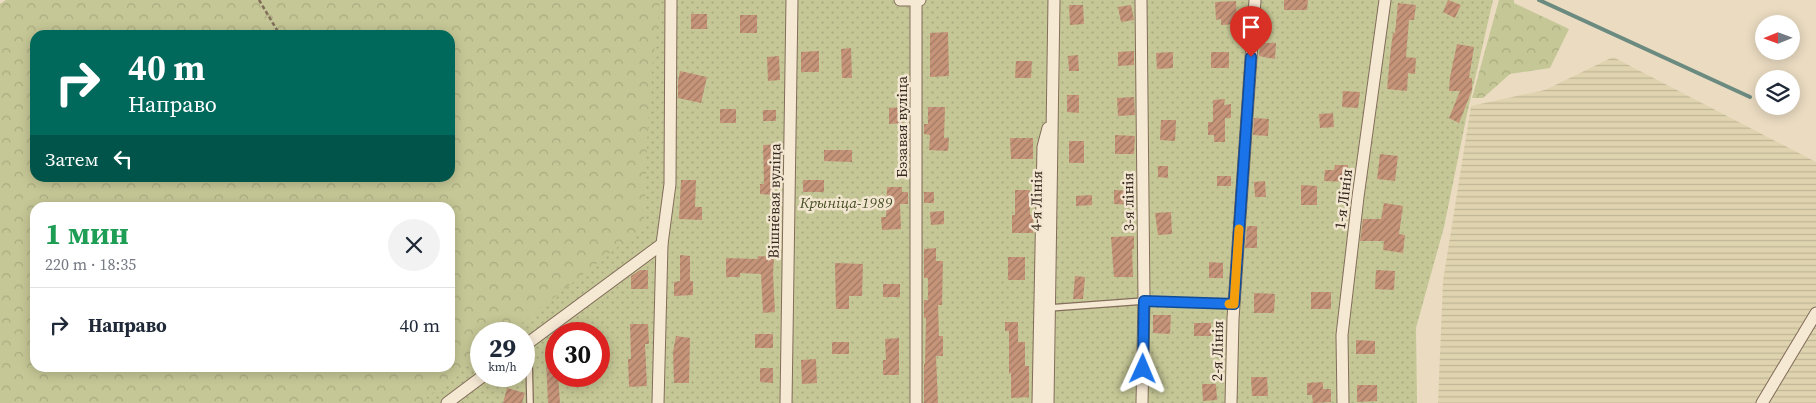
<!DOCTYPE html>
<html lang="ru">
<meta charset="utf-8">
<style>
:root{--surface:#fff;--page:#f2f2f3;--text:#1f2937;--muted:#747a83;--line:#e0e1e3}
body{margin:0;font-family:"Source Serif 4",serif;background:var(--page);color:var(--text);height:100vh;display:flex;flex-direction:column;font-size:19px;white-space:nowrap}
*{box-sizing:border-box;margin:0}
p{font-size:16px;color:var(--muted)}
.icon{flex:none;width:28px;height:28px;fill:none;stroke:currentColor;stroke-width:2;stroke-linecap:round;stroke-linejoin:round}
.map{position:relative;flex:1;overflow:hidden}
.side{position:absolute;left:30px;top:202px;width:425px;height:170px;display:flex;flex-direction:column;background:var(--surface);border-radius:15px;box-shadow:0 2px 12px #0003}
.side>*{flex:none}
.guide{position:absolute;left:30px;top:30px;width:425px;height:152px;border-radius:15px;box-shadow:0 2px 12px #0003;background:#00695c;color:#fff;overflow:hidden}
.needle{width:32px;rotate:269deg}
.fabs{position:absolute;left:1755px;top:15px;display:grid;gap:10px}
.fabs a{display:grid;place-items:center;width:45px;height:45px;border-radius:50%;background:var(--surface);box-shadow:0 2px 12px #0003;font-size:25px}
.speed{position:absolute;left:470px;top:322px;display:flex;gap:10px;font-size:25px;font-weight:700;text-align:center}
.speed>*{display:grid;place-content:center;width:65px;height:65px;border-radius:50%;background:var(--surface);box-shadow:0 2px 12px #0003;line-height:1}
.speed small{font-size:12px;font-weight:400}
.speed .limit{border:8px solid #d22;background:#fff;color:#111}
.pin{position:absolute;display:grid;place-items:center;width:42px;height:42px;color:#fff;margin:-51px -21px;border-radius:50% 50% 50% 0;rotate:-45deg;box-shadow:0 0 5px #0007}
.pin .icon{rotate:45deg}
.me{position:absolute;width:55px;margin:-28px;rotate:1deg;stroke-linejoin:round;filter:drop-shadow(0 0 4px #0008)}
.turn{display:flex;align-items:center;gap:18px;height:105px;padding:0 15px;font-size:22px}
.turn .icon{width:65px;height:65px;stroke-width:2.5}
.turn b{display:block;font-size:35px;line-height:42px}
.then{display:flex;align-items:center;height:48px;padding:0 15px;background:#0003;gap:10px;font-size:19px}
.round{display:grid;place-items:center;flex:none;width:52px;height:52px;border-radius:26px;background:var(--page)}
.overview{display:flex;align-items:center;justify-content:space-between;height:85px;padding:0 15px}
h1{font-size:30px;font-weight:700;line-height:38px;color:#1e9e55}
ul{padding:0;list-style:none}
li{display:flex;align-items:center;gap:15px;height:75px;padding:0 15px;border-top:1px solid var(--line)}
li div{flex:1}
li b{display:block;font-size:19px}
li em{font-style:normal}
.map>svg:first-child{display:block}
</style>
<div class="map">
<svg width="1816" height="403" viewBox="0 0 1816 403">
<defs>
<pattern id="farmland-rules" width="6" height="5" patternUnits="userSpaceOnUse" patternTransform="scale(1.25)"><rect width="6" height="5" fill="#dfd4af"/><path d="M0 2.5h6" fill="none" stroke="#c0b696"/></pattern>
<pattern id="forest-crowns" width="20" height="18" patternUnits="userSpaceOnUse" patternTransform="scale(1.25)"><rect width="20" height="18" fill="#c5c796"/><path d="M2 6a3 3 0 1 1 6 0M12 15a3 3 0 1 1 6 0" fill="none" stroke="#aaab81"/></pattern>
<pattern id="garden-dots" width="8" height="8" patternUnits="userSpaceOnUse" patternTransform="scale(1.25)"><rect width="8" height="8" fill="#c5c796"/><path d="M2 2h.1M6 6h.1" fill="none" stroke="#aaab81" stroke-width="1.8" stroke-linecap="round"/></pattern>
<pattern id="building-hatch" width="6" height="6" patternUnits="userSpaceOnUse" patternTransform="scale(1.25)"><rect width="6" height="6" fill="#c69479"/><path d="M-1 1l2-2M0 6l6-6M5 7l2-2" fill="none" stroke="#a17963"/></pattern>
</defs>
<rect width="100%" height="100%" fill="#eadbc1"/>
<path fill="url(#farmland-rules)" d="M1613,57L1816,162V403H1438L1443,281L1471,106L1545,90Z"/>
<g fill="url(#forest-crowns)" fill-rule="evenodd">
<path d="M6,0H671L662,244L524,334H481V376L447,403H0V4ZM35,35H450V178H35ZM35,208H450V368H35Z"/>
<path d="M1499,0H1514V3L1569,29L1550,68L1510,74L1483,98H1472Z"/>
</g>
<path fill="url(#garden-dots)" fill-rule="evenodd" d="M660,0H1493L1467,114L1444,227L1416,328L1417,403H420L481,355V376H524V334H508L644,226L649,96ZM556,334H599V376H556Z"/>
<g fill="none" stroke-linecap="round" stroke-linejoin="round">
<path stroke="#6b8a80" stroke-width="4" d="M1539,0L1750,97"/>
</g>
<g fill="url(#building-hatch)">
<path d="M1284,0H1308L1307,10H1284Z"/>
<path d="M1448,0L1461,5L1455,18L1443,12Z"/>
<path d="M1236,1L1237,24L1221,25V19L1216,20L1215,2Z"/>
<path d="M1398,3L1416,5L1414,20H1409L1406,57L1416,58L1415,74L1408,73L1407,91L1387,89L1390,56L1393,33H1395Z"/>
<path d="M1069,5H1083L1084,24L1070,25Z"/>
<path d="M1131,5L1134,20L1121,22L1118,7Z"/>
<rect x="691" y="14" width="16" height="15"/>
<rect x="740" y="15" width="17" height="18"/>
<path d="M948,32L949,76L930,77V33Z"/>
<path d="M1260,43H1276L1275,59L1259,56Z"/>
<path d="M1457,44L1474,47L1469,78H1472V90L1459,123L1449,118L1460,91H1449L1450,77Z"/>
<path d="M851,48L852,78H842L841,49Z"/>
<path d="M819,51V72H801V52Z"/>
<path d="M1134,51V65L1118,66V52Z"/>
<path d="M1173,52V68L1157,69L1156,53Z"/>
<rect x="1211" y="52" width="18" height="16"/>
<path d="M1078,55L1079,71H1069L1068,56Z"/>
<path d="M779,56L780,80L768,81L767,57Z"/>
<path d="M1016,61H1032L1031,78H1015Z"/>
<path d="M680,71L707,77L701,103L678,98V81Z"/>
<path d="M1343,91L1360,92L1358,108L1342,107Z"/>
<path d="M1067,95H1079V113L1067,112Z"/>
<path d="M1134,97L1135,115L1118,116L1117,98Z"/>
<path d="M1225,99L1224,105L1231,104V118H1225V142H1214V135H1208V122H1213V100Z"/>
<path d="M901,107L902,123L889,124V108Z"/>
<path d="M928,107H945L944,138H949L948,151L929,150L930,135L924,134V124H928Z"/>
<rect x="720" y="109" width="16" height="14"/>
<rect x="763" y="110" width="13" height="11"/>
<path d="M1333,113L1334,127L1320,128L1319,114Z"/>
<path d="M1254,118L1269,119L1268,136L1253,135Z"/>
<path d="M1161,120H1176L1175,141L1160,140Z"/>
<path d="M1115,135L1135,136L1134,154H1115Z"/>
<path d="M1010,138H1033V159H1011Z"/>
<rect x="1069" y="141" width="15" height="22"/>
<path d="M779,144L780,167H775L774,195L760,194V184H764L763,145Z"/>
<path d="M824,150H852V162L824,161Z"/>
<path d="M1380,154L1398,156L1395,181L1377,179Z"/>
<path d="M1335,165H1348L1347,182L1324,181L1325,170H1334Z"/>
<path d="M1158,166H1168V178L1158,177Z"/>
<rect x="1217" y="176" width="14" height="10"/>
<path d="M681,180H696L695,207H702V220L679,219Z"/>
<rect x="803" y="180" width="21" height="12"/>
<path d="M1265,181L1266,197H1255L1254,182Z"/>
<path d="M1301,185L1317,186V205H1301Z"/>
<path d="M887,187H902V192H908V204H900L901,229L882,230L881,217H886Z"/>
<path d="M1015,190H1030V215H1033V233H1012V215H1015Z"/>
<path d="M1114,190L1135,191V205L1114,204Z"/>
<rect x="924" y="192" width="10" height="11"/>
<path d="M1092,195V205L1076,206V196Z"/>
<path d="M1384,203L1403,206L1399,234L1405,235L1403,253L1383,250L1384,241H1360L1363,219H1381Z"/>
<path d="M944,211V224L931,225L930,212Z"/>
<path d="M1171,212L1172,234L1158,235L1155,213Z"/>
<path d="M1247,226H1257V248H1245Z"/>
<path d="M1134,236V249H1132L1133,277H1114L1111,237Z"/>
<path d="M936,248V261H943L942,305H938L939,336H943V356H936L938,403H924V364H925L926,318H924V300H928V278H924V249Z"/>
<path d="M680,255L690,256V281H693V295L674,296V282L680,281Z"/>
<path d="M758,256L774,257L773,274L775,312L763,313L761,274L740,273V277H726V258L758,259Z"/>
<rect x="1008" y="257" width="17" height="23"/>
<path d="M1209,262L1223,263V278H1209Z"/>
<path d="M835,263L863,264L862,296H849V309H836Z"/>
<path d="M640,270H648V289H631V276Z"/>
<path d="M1376,270L1395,271L1394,290L1375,289Z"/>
<path d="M1075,276L1085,277L1083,299H1073Z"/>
<rect x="883" y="284" width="17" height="13"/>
<rect x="1311" y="292" width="20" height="17"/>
<path d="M1254,293L1275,294L1274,313H1254Z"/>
<path d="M1153,315H1171L1170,334L1153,333Z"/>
<path d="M1005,322H1018V342H1025V366H1029V397L1011,398V373L1009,374V331H1005Z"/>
<rect x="1194" y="323" width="17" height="13"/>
<path d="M630,324H648L649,344H645L647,386L629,387L628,359H631Z"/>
<rect x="755" y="334" width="18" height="14"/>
<path d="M676,336L690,338L689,383H674L673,352Z"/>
<path d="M899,338V375H883V360H886L885,339Z"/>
<path d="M1356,340L1375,341V354H1356Z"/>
<rect x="832" y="342" width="17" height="12"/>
<path d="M546,359H556V376H558L560,403H548Z"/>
<path d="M816,359L817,383L802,384L801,360Z"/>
<path d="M760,368H773V383L760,382Z"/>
<path d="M1251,377H1267L1268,396H1252Z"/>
<path d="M1323,382V389H1331V402L1313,403L1312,395H1307V383Z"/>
<path d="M1202,384H1216L1217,400L1203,401Z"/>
<path d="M1357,385H1377V401L1357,402Z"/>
<path d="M507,388L525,393L522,403H503Z"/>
</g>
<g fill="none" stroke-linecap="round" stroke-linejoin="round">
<g stroke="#826d5a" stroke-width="8">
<g id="service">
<path d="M1049,308L1144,301L1234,304"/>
<path d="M529,358L530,403"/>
</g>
</g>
<g stroke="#826d5a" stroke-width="13">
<g id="minor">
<path d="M900,0H920"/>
<path d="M916,0V403"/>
<path d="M1141,0L1144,301L1142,403"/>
<path d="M524,346L662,244"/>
<path d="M447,403L483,376"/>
<path d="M658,403L662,244L670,184L671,0"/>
<path d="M786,403L792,0"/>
<path d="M1038,403L1043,147L1048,128"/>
<path d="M1048,403L1054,0"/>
<path d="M1231,403L1233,319L1255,0"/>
<path d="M1343,403L1342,335L1358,197L1385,0"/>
<path d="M1762,403L1816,313"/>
</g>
</g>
<path stroke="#826d5a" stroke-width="2.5" stroke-dasharray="4 2.5" stroke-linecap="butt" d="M259,0L280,35"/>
<use href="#service" stroke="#f6e9d4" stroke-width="5.5"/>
<use href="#minor" stroke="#f6e9d4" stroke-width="11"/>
</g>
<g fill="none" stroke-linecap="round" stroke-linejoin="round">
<g stroke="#114b97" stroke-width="12">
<path id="route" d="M1143,369L1144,301L1234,304L1251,57"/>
</g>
<use href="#route" stroke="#1a73e8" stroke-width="9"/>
<path stroke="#f59e0b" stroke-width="9" d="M1229,304H1234L1239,229"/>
</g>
<g text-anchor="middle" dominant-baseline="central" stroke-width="5" stroke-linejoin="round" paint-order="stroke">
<g font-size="15" fill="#33261d" stroke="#f2e6d0">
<text transform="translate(901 127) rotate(-90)">Бэзавая вуліца</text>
<text transform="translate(1343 199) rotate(-83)">1-я Лінія</text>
<text transform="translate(774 201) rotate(-89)">Вішнёвая вуліца</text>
<text transform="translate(1036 201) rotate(-89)">4-я Лінія</text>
<text transform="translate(1128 202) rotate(-91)">3-я лінія</text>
<text transform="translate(1217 351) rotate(-89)">2-я Лінія</text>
</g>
<g font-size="15" font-style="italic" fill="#474e25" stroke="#f2e6d0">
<text x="846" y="202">Крыніца-1989</text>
</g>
</g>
</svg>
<div class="fabs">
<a><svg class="needle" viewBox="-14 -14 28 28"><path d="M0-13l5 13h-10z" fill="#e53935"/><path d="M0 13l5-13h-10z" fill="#747a83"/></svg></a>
<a><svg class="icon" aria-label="layers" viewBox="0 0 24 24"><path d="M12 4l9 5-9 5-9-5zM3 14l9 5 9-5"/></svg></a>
</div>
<div class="speed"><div>29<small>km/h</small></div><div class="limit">30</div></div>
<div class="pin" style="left:1251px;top:57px;background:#d93025"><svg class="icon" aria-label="arrive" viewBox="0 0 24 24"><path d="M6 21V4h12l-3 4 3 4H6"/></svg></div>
<svg class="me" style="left:1143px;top:369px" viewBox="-20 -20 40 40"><path d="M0-17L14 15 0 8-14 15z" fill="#1a73e8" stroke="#fff" stroke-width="4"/></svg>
<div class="guide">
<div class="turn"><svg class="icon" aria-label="right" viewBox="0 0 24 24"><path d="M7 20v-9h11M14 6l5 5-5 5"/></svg><div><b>40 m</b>Направо</div></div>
<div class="then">Затем<svg class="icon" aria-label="left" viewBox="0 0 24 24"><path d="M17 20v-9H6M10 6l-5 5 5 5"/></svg></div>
</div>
<section class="side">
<div class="overview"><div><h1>1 мин</h1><p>220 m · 18:35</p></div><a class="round"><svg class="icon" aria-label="close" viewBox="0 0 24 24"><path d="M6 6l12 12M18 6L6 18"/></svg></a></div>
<ul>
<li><svg class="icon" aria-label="right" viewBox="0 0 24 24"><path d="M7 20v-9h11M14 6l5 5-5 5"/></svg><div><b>Направо</b></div><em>40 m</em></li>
</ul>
</section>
</div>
